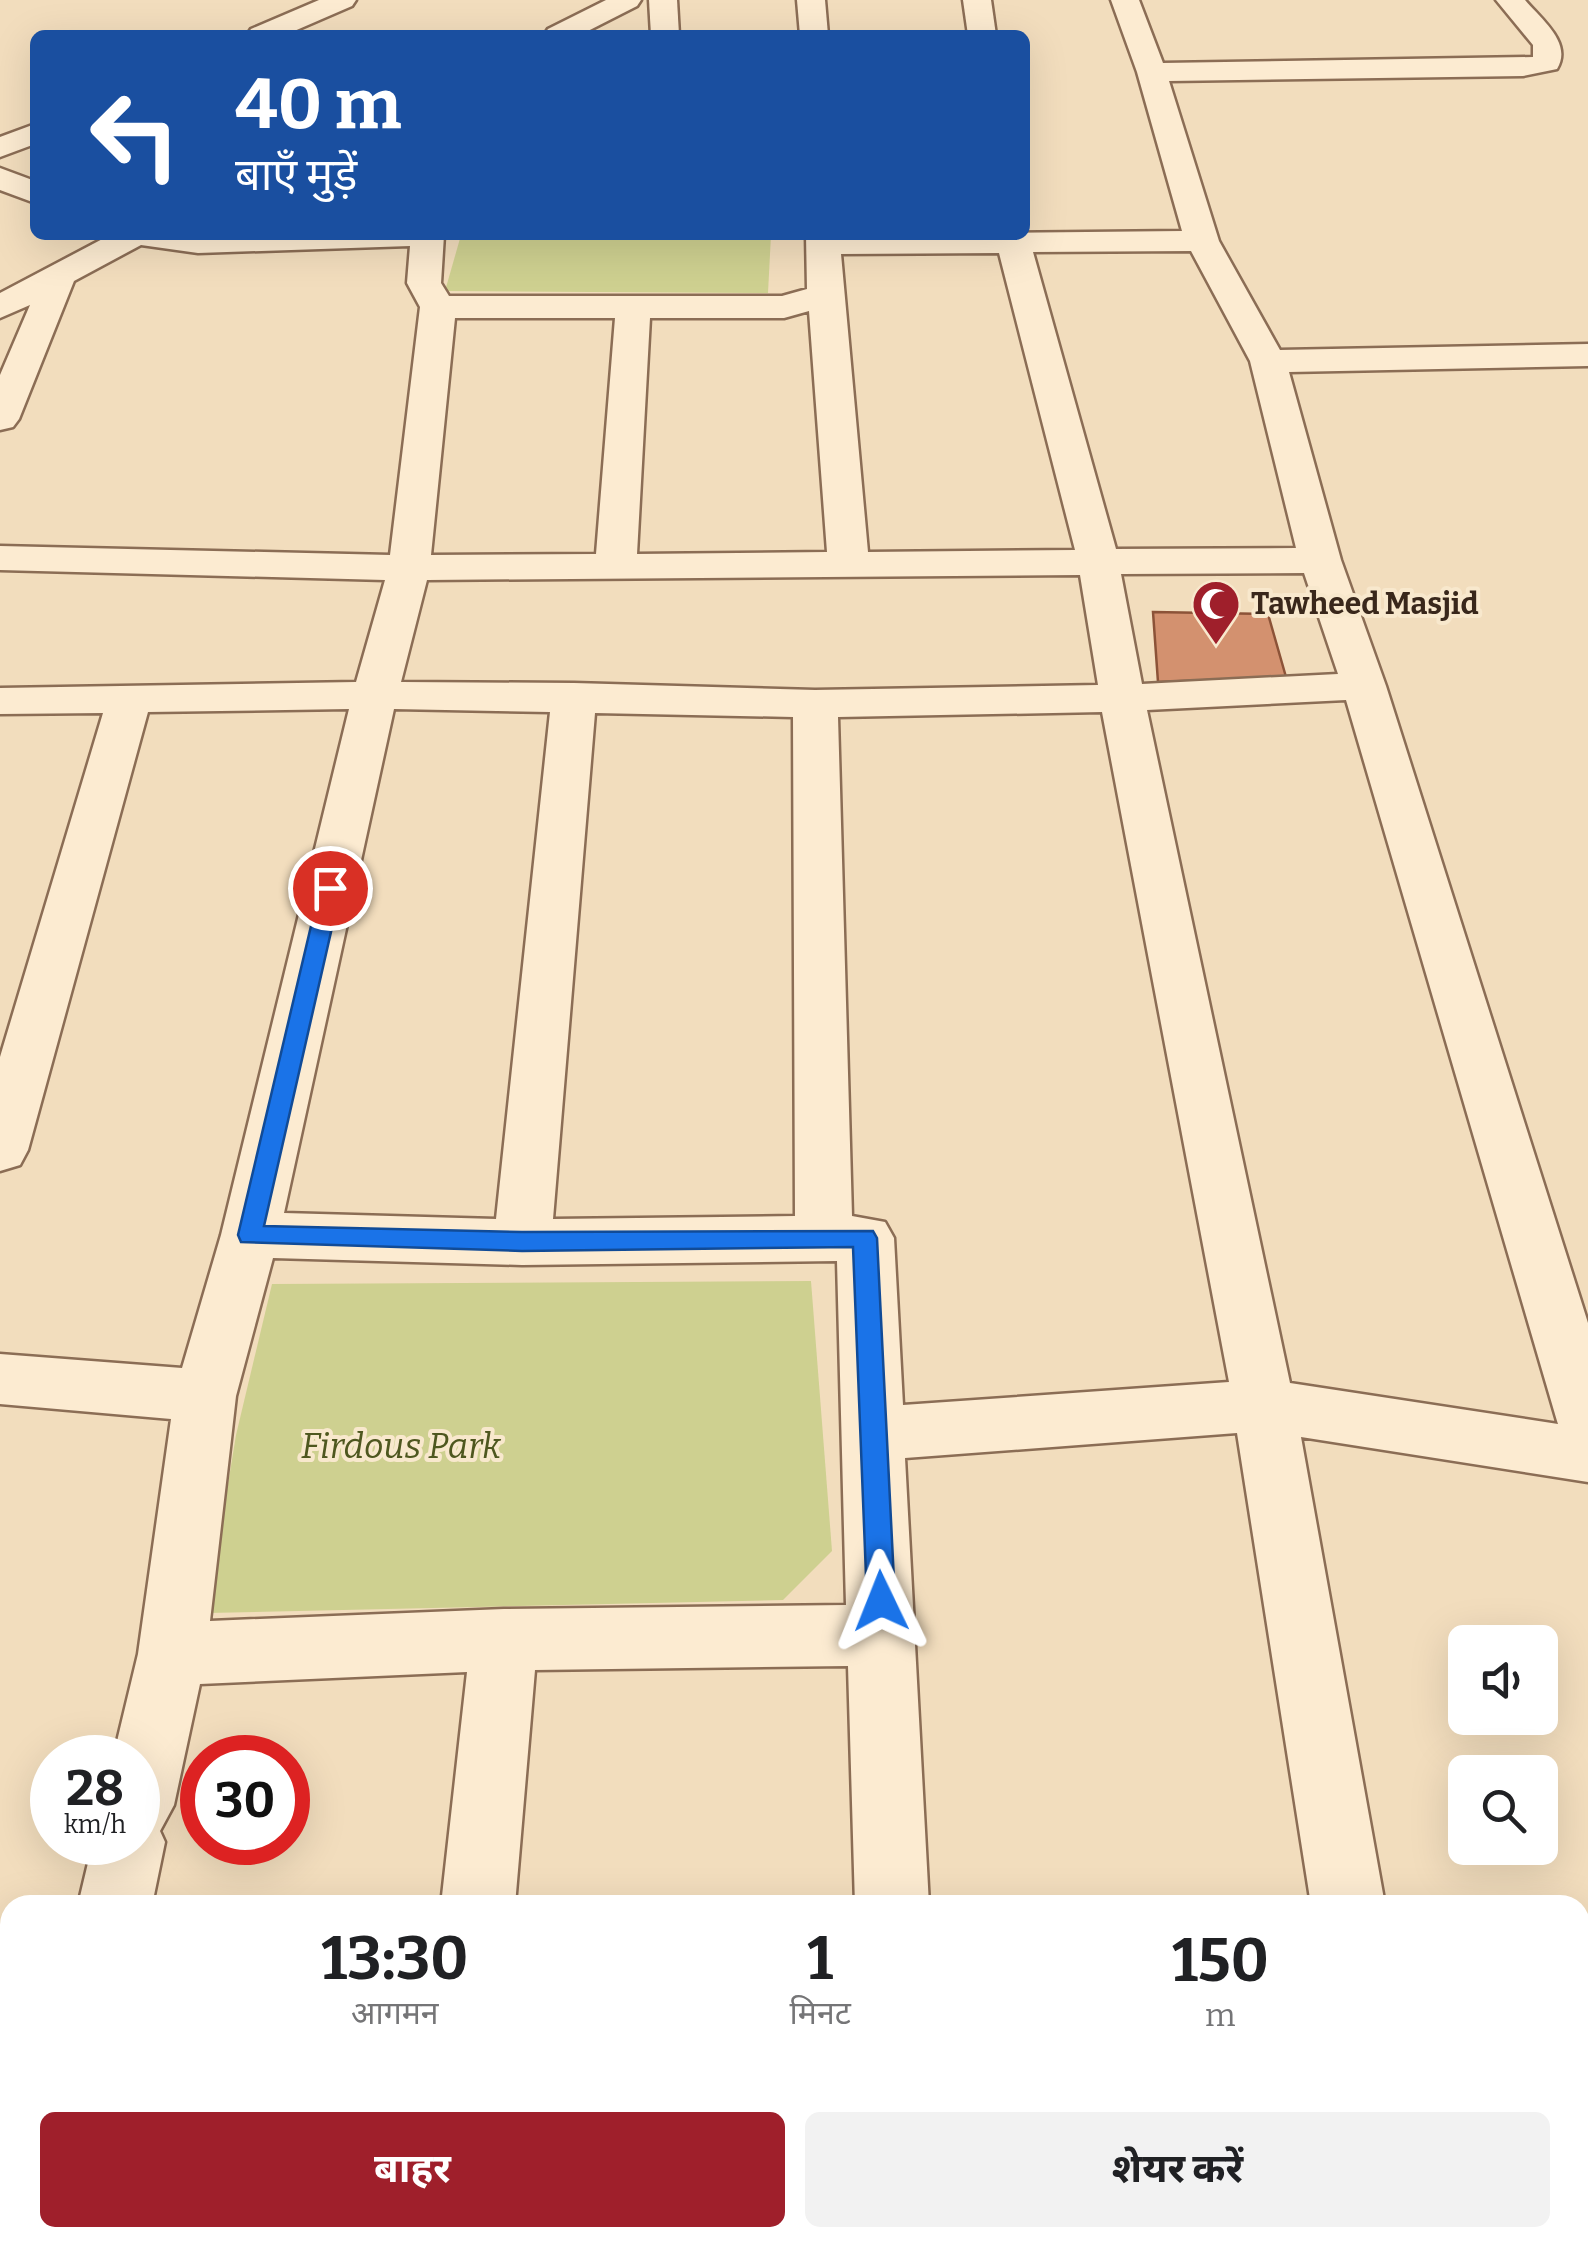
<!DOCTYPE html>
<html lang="hi">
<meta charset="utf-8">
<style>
:root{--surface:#fff;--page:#f2f2f2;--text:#202124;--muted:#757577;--accent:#9f1f2b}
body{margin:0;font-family:Bitter,"Noto Sans Devanagari",serif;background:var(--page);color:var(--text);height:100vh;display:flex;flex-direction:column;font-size:38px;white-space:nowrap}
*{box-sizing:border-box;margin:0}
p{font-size:32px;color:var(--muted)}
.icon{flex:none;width:55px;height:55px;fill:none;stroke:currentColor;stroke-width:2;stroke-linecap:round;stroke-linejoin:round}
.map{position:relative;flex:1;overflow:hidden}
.panel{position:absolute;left:0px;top:1895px;width:1590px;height:352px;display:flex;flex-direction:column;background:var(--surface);border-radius:30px 30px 0 0;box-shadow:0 10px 40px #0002}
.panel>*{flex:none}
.top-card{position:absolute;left:30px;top:30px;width:1000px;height:210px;border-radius:15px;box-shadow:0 10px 40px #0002;background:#1a4fa0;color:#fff;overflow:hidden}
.fabs{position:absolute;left:1448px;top:1625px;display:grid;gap:20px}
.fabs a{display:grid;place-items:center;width:110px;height:110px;border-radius:15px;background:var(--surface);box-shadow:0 10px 40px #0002;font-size:50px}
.speed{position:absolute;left:30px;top:1735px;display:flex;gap:20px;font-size:50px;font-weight:700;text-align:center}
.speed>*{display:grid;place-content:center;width:130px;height:130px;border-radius:50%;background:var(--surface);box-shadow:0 10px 40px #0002;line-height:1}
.speed small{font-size:25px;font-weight:400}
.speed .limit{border:15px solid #d22;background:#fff;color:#111}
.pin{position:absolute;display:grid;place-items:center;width:85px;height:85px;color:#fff;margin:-42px;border:5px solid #fff;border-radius:50%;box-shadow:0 2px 10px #0007}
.me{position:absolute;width:110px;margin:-55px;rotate:358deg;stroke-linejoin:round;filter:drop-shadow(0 0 8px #0008)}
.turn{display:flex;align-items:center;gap:35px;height:210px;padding:0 40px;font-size:45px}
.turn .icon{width:130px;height:130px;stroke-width:2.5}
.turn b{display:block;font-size:70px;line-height:85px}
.eta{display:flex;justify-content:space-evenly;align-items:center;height:170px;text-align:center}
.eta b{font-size:60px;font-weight:700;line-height:70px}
.action{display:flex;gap:20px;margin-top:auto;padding:20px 40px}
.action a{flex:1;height:115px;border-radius:15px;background:var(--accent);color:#fff;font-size:40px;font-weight:700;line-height:115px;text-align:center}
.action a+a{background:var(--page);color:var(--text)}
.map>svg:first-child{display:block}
</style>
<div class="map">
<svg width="1588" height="2247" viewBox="0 0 1588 2247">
<rect width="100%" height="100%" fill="#f2ddbd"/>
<g fill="#ced090">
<path d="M461,235H771L768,293L445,291Z"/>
<path d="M811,1281L832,1551L783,1600L207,1613L236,1435L272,1284Z"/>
</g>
<path fill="#d3916f" stroke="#8c5338" stroke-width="2.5" d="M1153,612L1268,614L1286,677L1158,682Z"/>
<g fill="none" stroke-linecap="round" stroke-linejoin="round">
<g stroke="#8b6d55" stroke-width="5">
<g id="street">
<path d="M319,0H356L352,6L285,35H247L251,29Z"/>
<path d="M606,0H641L637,6L580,35H544L548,29Z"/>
<path d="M649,0H677L679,35H651Z"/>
<path d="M797,0H825L828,35H800Z"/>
<path d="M963,0H991L996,35H968Z"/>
<path d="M1111,0H1139L1163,63L1533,57V45L1496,0H1525C1541,19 1573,43 1557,69L1523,76L1169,81L1219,241L1280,350L1588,344V366L1289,372L1341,560L1386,686L1588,1323V1482L1301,1437L1385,1905H1311L1237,1433L905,1458L929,1905H855L848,1666L535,1670L515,1905H441L467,1672L200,1684L174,1805L160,1831L165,1842L152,1905H78L93,1842H138V1758H113L138,1654L171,1419L0,1404V1354L182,1368L221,1235L349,709L148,712L28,1150L20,1165L0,1171V1057L103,713L0,714V688L356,682L385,580L0,570V546L390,555L420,307L407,283L410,246L198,253L141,245L74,281L19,419L13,427L0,430V375L30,305L0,318V293L110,235H444L441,283L449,296H782L807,289L806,235L1182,231L1137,72ZM1191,251L1250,361L1296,548L1116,549L1033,252ZM999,253L1075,550L868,552L841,254ZM809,311L827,552L637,554L650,318H784ZM455,318H615L596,554L431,555ZM1304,573L1338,674L1142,684L1121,574ZM1080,575L1098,685L815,690L574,683L401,682L427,580ZM1346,700L1557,1421L1558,1424L1290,1383L1147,710ZM394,709L550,712L496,1219L284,1213ZM1102,712L1229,1382L903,1405L894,1238L885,1222L852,1216L838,717ZM595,713L793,717L795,1216L553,1219ZM273,1258L522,1265L837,1261L846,1605L504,1609L210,1621L236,1396Z"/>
<path d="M35,124V144L0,157V137Z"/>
<path d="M0,168L35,181V203L0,190Z"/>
<path d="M10,2211V2238H81L79,2247H0V2235Z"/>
<path d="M404,2238H486L485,2247H403Z"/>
<rect x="863" y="2238" width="82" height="9"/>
<path d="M1364,2238H1446L1448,2247H1366Z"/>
</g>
</g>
<use href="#street" fill="#fcebd1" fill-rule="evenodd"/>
</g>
<path fill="#1a73e8" stroke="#114b97" stroke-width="2.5" d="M330,881L341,888L264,1226L522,1232L873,1231L877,1238L895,1601L890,1610L881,1614L871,1610L867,1601L853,1247L522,1251L241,1242L238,1235L320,888Z"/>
<defs>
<g id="mosque-pin" transform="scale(2.5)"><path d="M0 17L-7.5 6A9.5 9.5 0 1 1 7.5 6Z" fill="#9f1f2b" stroke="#f8e8cd"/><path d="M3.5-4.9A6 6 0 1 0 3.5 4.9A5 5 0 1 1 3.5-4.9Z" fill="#fff"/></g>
</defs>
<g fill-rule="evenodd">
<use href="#mosque-pin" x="1216" y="604"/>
</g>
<g text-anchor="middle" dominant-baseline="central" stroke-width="8" stroke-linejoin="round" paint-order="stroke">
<g font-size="30" font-weight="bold" fill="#39271b" stroke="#f8e8cd" text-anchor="start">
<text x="1251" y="604">Tawheed Masjid</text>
</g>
<g font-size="35" font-style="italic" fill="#4e571f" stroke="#f8e8cd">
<text x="401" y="1446">Firdous Park</text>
</g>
</g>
</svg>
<div class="fabs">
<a><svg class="icon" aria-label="sound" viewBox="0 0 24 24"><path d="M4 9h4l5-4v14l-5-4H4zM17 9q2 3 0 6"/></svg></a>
<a><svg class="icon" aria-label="search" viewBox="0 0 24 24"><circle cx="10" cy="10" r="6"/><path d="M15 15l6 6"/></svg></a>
</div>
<div class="speed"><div>28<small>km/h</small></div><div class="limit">30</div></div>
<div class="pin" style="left:330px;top:888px;background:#d93025"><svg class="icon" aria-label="arrive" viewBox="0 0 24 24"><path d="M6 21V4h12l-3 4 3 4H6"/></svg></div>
<svg class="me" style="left:881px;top:1601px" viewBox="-20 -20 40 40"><path d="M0-17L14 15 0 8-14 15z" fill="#1a73e8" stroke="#fff" stroke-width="4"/></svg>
<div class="top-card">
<div class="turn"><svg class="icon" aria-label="left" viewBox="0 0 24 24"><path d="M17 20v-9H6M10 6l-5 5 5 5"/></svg><div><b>40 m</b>बाएँ मुड़ें</div></div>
</div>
<section class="panel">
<div class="eta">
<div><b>13:30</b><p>आगमन</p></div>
<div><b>1</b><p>मिनट</p></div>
<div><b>150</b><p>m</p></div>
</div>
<div class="action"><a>बाहर</a><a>शेयर करें</a></div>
</section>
</div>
